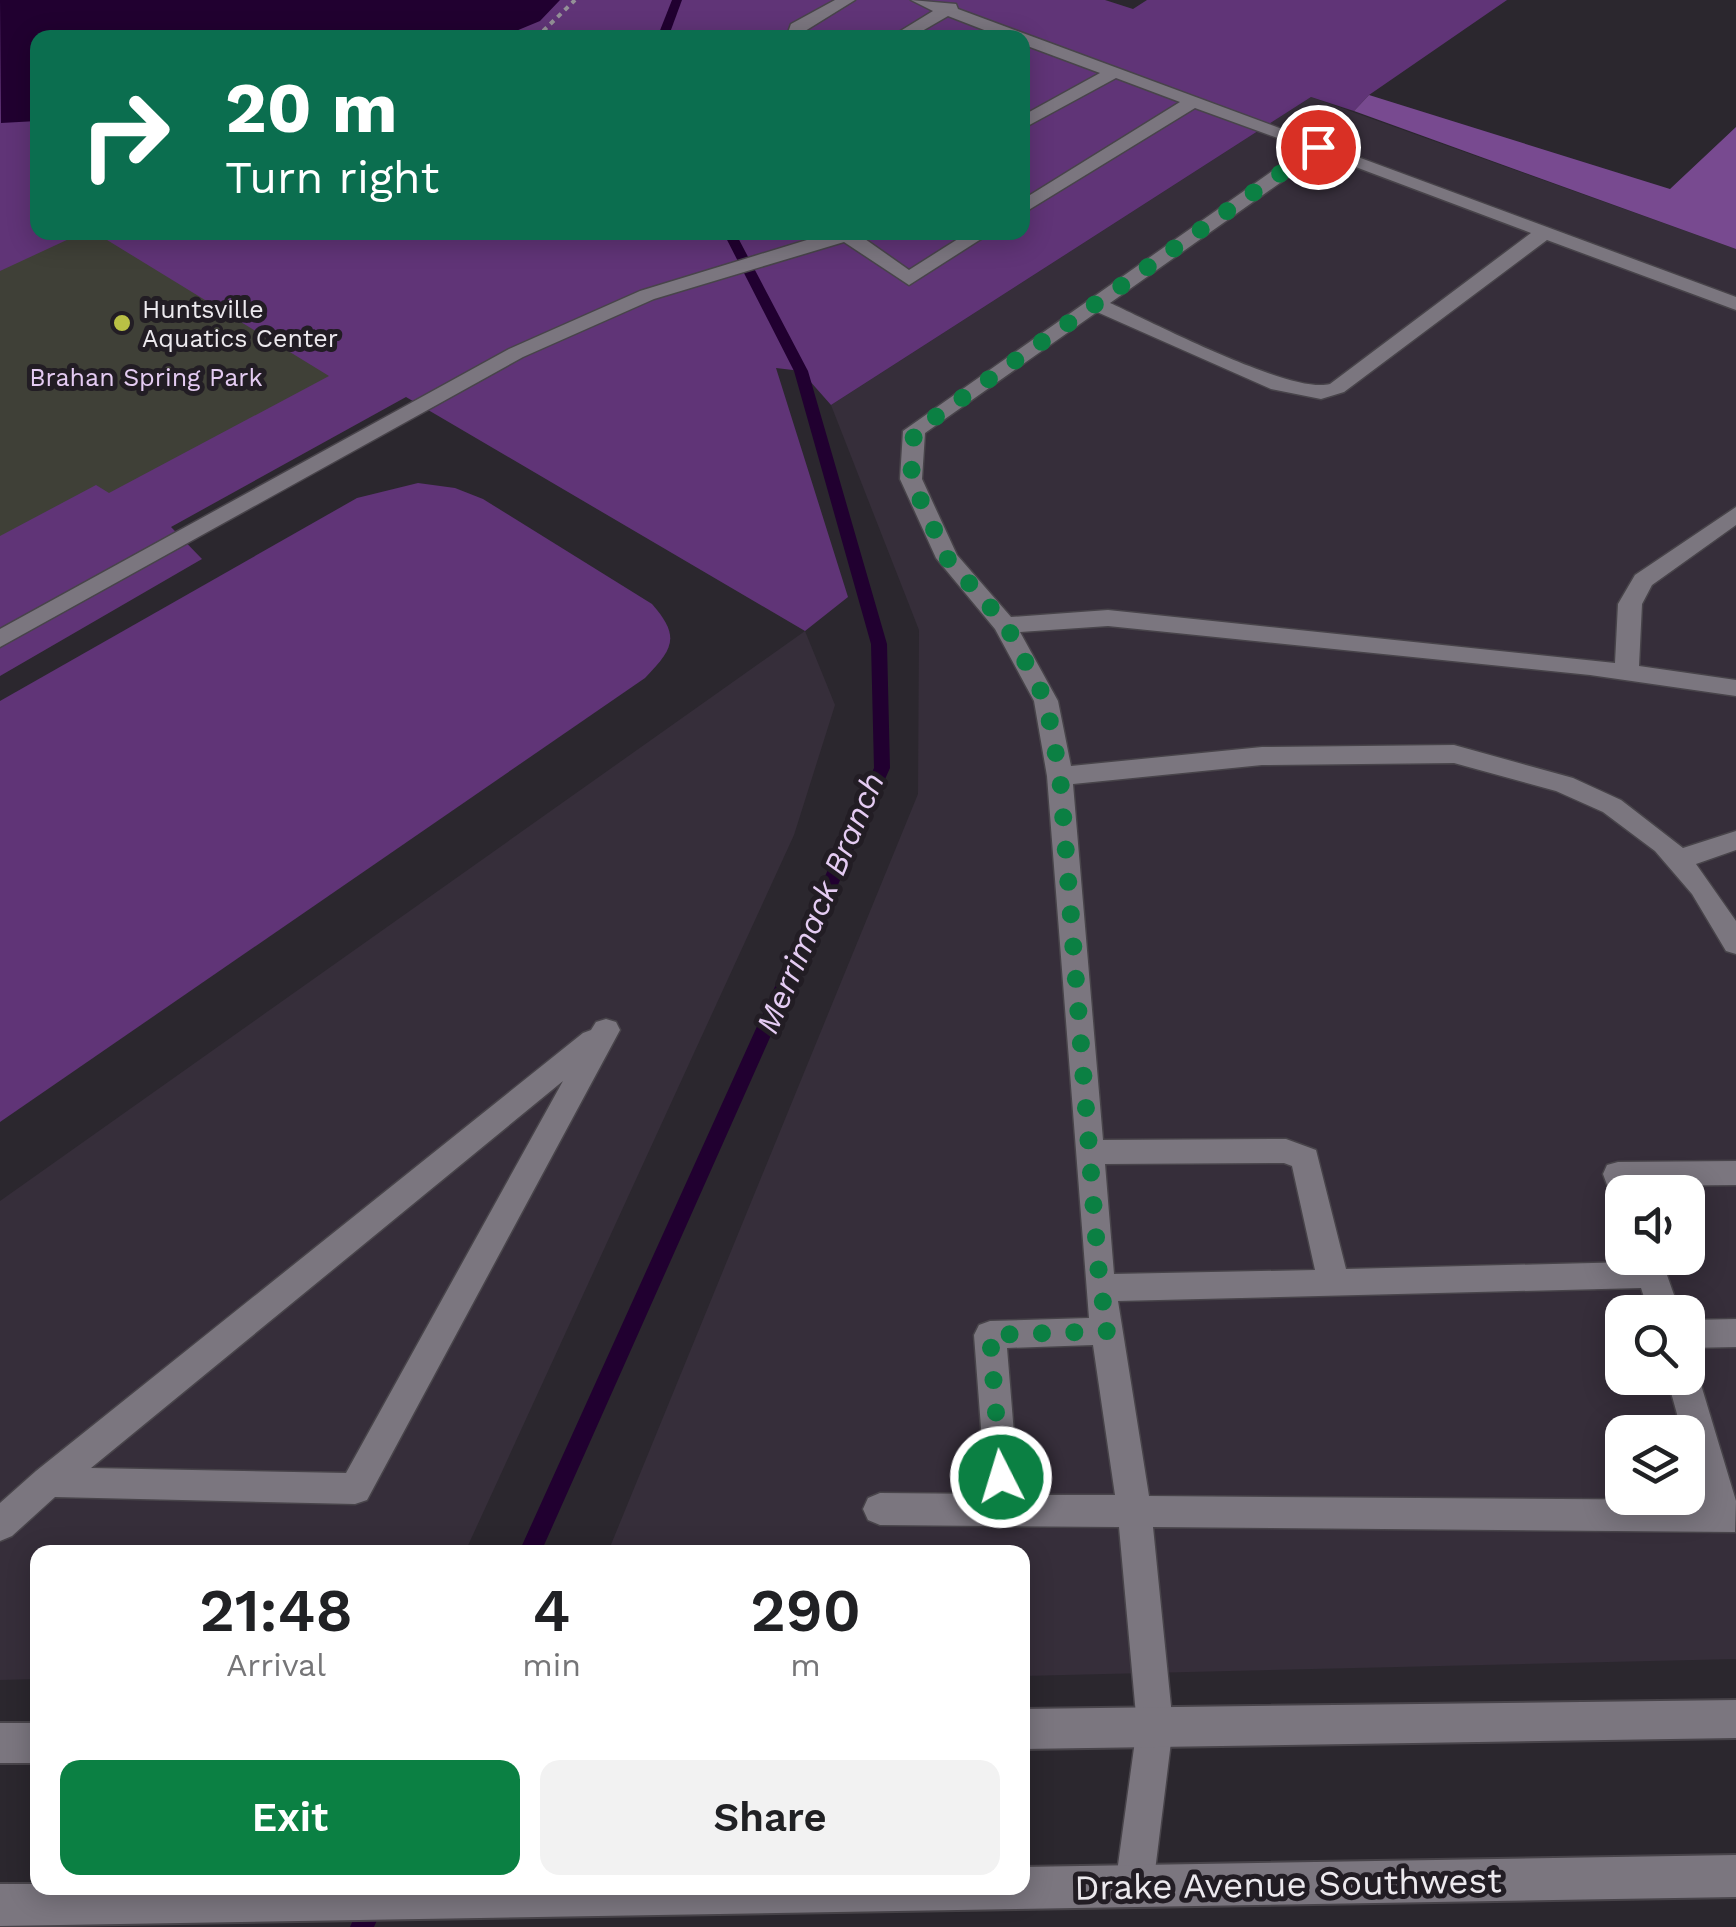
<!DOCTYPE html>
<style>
:root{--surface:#fff;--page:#f2f2f2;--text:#202124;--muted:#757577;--accent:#0b8043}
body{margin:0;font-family:"Work Sans",sans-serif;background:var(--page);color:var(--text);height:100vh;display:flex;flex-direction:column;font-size:38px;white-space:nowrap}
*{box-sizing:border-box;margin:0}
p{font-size:32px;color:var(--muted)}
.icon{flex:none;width:55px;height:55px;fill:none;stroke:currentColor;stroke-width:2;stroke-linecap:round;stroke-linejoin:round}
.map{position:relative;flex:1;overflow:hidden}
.details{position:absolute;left:30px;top:1545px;width:1000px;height:350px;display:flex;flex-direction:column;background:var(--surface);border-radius:20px;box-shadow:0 5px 25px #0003}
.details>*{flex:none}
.banner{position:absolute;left:30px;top:30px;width:1000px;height:210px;border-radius:20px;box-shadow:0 5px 25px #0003;background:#0b6e4f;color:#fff;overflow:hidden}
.buttons{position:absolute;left:1605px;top:1175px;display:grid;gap:20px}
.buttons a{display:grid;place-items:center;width:100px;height:100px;border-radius:20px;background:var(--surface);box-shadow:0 5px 25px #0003;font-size:50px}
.pin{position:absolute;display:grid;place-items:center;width:85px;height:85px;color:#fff;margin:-42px;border:5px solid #fff;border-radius:50%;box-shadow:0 2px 10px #0007}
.me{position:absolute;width:110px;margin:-55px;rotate:355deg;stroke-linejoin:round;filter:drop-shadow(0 0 8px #0008)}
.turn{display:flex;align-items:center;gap:35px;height:210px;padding:0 30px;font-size:45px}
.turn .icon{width:130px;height:130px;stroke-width:2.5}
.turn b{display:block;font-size:70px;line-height:85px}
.eta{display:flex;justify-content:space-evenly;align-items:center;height:170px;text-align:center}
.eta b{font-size:60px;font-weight:600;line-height:70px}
.action{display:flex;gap:20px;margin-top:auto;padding:20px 30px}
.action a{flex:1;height:115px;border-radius:20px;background:var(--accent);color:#fff;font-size:40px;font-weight:600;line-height:115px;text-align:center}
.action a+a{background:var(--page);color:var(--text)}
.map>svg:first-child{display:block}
</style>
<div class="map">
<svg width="1736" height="1927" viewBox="0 0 1736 1927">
<rect width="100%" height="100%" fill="#2b272e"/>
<g fill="#362e3a" fill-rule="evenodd">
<path d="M1311,97L1736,249V1659L1023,1676L1022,1552H608L918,794L919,630L831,405ZM1622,1192H1688V1258H1622ZM1622,1312H1688V1378H1622ZM1622,1432H1688V1498H1622Z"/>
<path d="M805,631L835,705L794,835L465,1552H38L37,1679L0,1680V1201Z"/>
</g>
<g fill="#603477" fill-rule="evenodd">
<path d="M0,0H1105L1133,9L1147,0H1507L1369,95L1354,111L1311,97L831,405L801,371L776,368L848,597L805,631L406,397L171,527L202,559L0,676ZM38,38H1022V232H38Z"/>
<path d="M418,483L455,488L483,499L652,604C681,637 673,649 645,678L0,1122V701L357,498Z"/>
</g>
<path fill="#784a90" d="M1369,95L1670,189L1736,127V249L1354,111Z"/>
<path fill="#210030" d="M0,0H560L540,21L501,37L38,38L37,121L1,123Z"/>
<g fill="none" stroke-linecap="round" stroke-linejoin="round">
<g fill="#210030" fill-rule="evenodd">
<path d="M672,0H682L668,38H657Z"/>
<path d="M723,232H735L808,371L887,644L890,768L541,1552H519L874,768L871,644L794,371Z"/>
<path d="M367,1888H391L374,1927H350Z"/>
</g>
</g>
<path fill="#3f4037" d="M84,232H94L329,376L109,493L96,485L0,536V271Z"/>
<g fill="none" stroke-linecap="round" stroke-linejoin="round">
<g stroke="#48444a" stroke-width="3">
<g id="service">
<path d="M835,0H855L805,31L803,38H786L791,24Z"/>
<path d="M911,0L956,4L958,9L1736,297V310L1547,240L1344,392L1321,399L1271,389L1097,312L925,433L922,479L957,555L1011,617L1108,610L1615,663L1618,604L1635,575L1736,507V525L1652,585L1642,604L1639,666L1736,680V696L1590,675L1108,626L1020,632L1058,701L1071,766L1262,747L1454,745L1573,778L1621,800L1683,848L1736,831V850L1696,864L1736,921V954L1726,951L1692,894L1655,851L1603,812L1556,791L1454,763L1262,765L1073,784L1103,1140L1286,1139L1316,1150L1346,1269L1632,1262L1631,1258H1661L1680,1312H1649L1641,1288L1118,1301L1149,1496L1700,1500L1688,1454V1432H1682L1667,1378H1688V1365L1694,1368L1699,1378L1736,1501L1735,1532L1153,1527L1173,1726L1153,1887L1147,1900L1134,1906L1121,1900L1115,1887L1137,1726L1119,1527L880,1525L868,1520L863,1509L868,1498L880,1493L986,1494L974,1335L979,1325L990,1321L1089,1318L1047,776L1034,701L995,629L936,558L900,479L903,431L1305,148L1195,108L1022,214V200L1180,102L1116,78L1022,129V116L1100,73L1022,44V38H1005L948,16L910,38H889L933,11ZM1321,154L1531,233L1330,384C1292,395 1152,322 1110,303ZM1284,1163L1292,1166L1315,1270L1114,1274L1105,1164ZM1093,1345L1115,1495H1019L1007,1348Z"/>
<path d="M833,232H855L909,270L969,232H992L909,285L844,242L654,299L523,357L0,647V629L509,349L640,291Z"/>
<path d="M606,1019L616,1022L620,1030L367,1500L355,1504L55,1497L12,1536L0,1541V1503L36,1471L583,1033L591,1030L596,1022ZM563,1081L346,1473L91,1468Z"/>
<path d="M1736,1161V1185L1637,1186L1639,1192H1622V1204L1613,1201L1603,1174L1607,1165L1618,1162Z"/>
<path d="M1736,1319V1347L1688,1348V1320Z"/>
</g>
</g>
<g stroke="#48444a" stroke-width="4">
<g id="tertiary">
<path d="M1736,1700V1738L1022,1749V1709Z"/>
<rect x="0" y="1723" width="38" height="40"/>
<path d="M1736,1855V1897L0,1926V1884H38V1888H1022V1867Z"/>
</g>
</g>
<path stroke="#949197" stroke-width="4" stroke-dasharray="5 5" stroke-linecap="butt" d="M536,38L575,0"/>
<use href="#service" fill="#7b767f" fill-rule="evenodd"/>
<use href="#tertiary" fill="#7b767f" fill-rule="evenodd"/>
</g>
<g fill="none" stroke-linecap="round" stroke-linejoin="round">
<path stroke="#0b8043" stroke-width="18" stroke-dasharray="0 32.4" d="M1001,1477L990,1335L1109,1331L1100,1288L1060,776L1046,701L1006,625L947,558L911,479L914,432L1318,147"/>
</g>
<circle fill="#bac045" stroke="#221d24" stroke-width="4" cx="122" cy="323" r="10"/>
<g text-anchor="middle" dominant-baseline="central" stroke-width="10" stroke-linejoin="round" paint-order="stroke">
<g font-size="25" fill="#ece9ee" stroke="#221d24" text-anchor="start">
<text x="142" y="309">Huntsville<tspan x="142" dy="29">Aquatics Center</tspan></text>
</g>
<g font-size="25" fill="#e4cbf2" stroke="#221d24">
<text x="146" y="377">Brahan Spring Park</text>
</g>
<g font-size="32" font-style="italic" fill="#e5ccf3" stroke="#221d24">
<text transform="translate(820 903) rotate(-67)">Merrimack Branch</text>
</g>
<g font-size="35" fill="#ece9ee" stroke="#221d24">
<text transform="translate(1288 1884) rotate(-1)">Drake Avenue Southwest</text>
</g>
</g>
</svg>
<div class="buttons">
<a><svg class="icon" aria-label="sound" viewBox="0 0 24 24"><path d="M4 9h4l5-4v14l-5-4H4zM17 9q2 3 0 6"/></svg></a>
<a><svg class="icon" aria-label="search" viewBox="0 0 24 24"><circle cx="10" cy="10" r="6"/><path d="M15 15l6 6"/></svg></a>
<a><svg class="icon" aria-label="layers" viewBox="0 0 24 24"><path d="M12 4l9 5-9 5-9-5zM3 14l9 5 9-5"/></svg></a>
</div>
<div class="pin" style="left:1318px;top:147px;background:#d93025"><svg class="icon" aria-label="arrive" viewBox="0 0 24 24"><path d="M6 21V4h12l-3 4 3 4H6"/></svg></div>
<svg class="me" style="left:1001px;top:1477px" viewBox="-20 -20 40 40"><circle r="17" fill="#0b8043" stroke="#fff" stroke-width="3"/><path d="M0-11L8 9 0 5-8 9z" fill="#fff"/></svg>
<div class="banner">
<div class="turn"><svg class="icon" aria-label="right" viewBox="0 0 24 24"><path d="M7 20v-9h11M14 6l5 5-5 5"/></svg><div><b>20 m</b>Turn right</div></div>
</div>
<section class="details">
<div class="eta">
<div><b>21:48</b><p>Arrival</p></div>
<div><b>4</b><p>min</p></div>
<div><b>290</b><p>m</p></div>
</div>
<div class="action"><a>Exit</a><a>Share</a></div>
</section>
</div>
